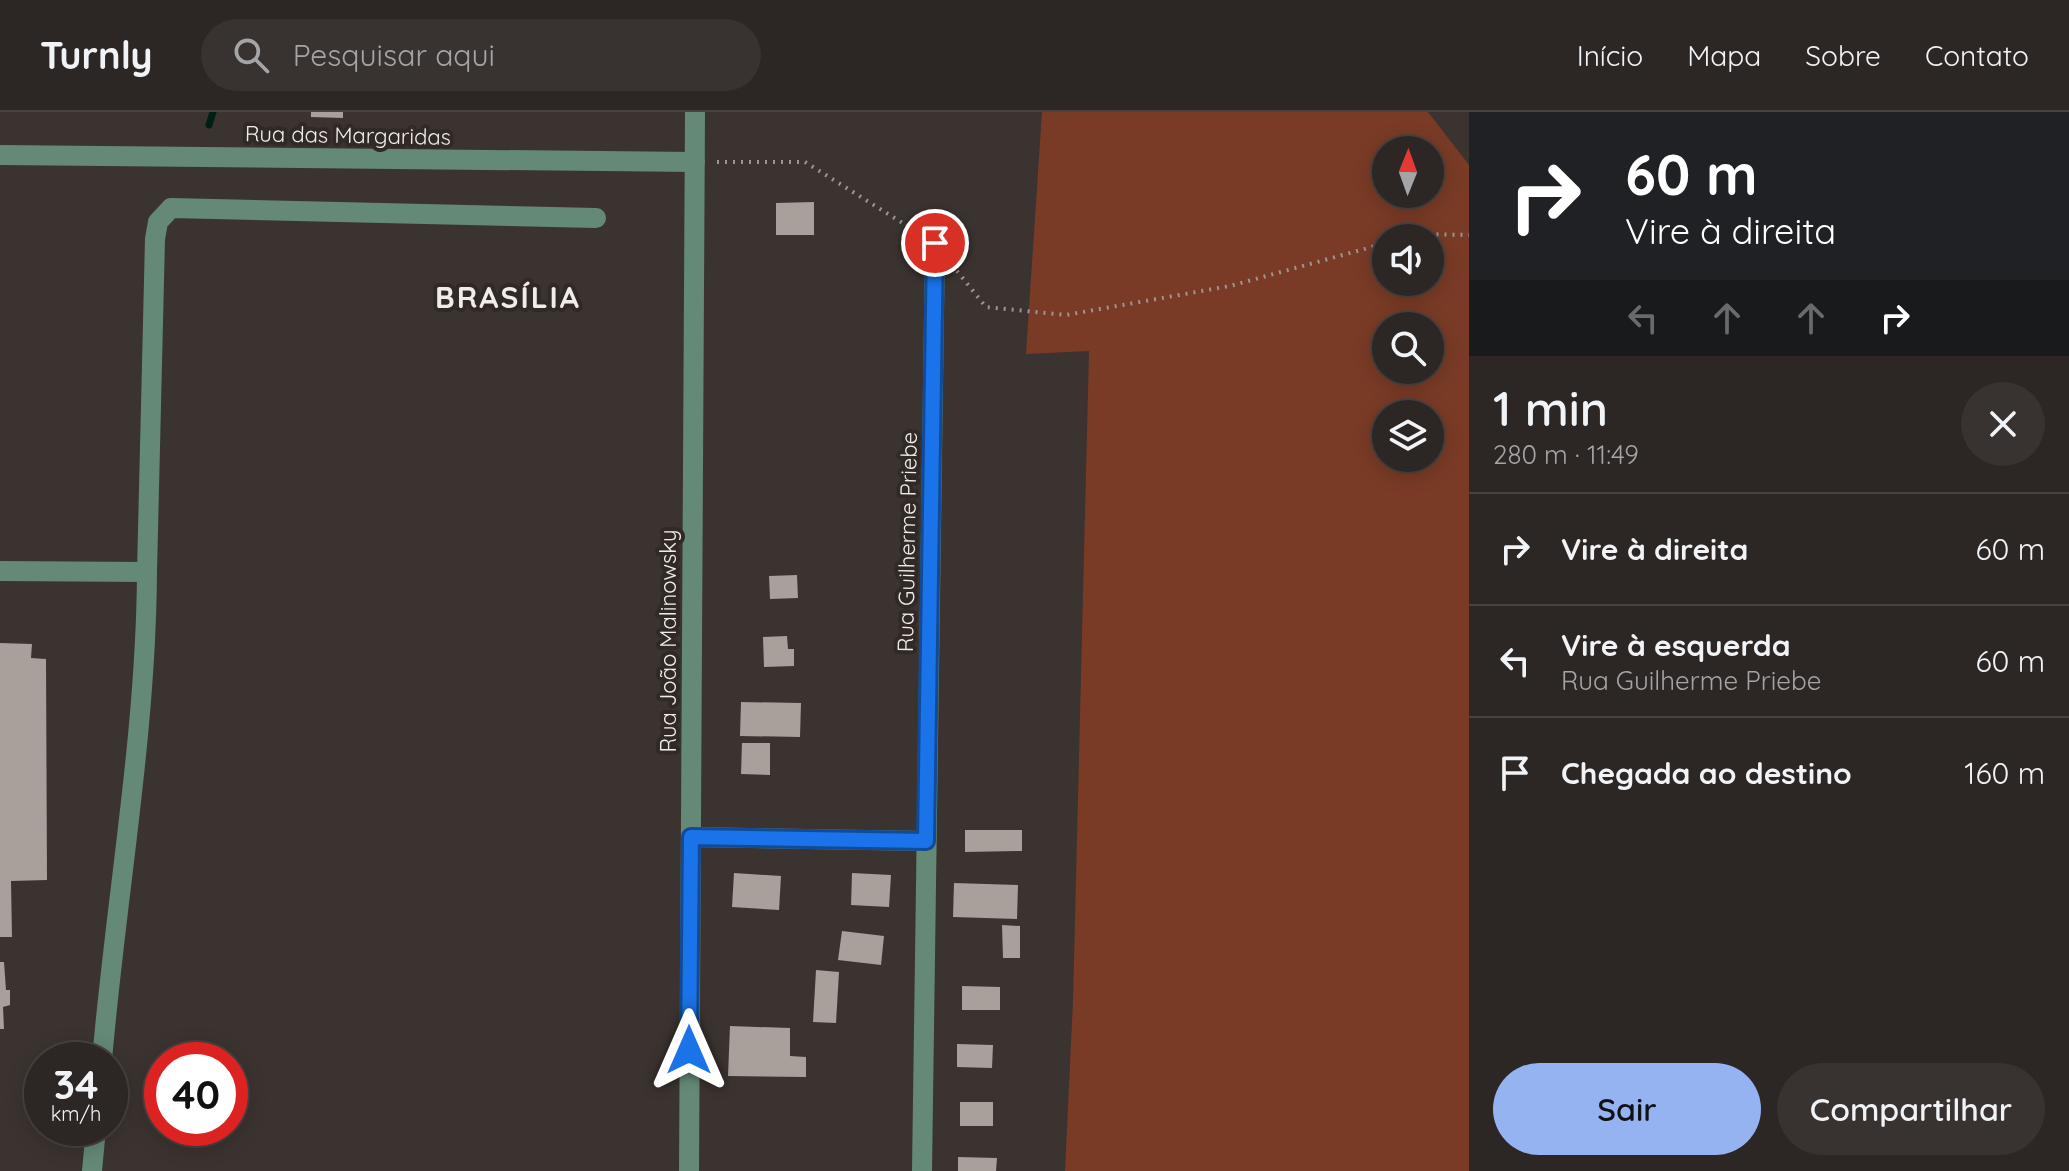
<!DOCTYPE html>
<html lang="pt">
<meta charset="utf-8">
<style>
:root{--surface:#2c2624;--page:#383231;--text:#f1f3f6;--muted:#a6a5a6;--line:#484341;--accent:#95b2f1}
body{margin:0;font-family:Quicksand,sans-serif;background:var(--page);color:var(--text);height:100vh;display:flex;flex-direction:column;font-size:30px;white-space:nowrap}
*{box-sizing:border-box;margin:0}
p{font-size:26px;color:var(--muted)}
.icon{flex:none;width:44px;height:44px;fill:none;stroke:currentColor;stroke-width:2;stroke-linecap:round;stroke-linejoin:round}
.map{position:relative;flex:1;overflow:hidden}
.details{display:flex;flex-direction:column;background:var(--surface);width:600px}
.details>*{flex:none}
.top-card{background:#202124;color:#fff;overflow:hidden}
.needle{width:52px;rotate:1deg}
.fabs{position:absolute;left:1372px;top:24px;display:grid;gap:16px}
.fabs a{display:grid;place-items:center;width:72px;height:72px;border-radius:50%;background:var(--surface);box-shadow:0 4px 20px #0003,0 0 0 2px var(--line);font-size:40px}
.speed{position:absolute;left:24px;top:930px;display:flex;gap:16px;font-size:40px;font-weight:700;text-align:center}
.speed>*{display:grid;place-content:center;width:104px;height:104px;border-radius:50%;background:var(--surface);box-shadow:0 4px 20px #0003,0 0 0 2px var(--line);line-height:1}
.speed small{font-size:20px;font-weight:400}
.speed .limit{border:12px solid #d22;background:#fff;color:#111}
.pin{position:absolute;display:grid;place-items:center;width:68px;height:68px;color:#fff;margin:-34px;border:4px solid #fff;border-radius:50%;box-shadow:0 2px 8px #0007}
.me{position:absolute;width:88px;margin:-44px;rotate:0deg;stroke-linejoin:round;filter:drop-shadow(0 0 6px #0008)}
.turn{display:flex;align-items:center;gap:28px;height:168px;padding:0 24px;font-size:36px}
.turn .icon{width:104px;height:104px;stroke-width:2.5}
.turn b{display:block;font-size:56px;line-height:68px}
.lanes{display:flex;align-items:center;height:76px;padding:0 24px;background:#0003;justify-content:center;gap:40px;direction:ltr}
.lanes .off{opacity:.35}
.round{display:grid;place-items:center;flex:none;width:84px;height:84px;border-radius:42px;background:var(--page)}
.head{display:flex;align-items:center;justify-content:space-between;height:136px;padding:0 24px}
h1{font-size:48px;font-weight:600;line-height:60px}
.cta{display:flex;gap:16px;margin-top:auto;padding:16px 24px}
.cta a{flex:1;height:92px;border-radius:48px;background:var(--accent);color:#111;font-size:32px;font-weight:600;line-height:92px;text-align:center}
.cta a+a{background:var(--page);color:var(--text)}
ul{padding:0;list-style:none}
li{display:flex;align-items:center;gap:24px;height:112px;padding:0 24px;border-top:2px solid var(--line)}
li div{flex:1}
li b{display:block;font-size:30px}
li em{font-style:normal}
header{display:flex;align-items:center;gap:48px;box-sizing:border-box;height:112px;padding:0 40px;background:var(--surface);border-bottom:2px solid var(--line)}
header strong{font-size:38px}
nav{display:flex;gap:44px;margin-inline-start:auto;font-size:28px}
.search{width:560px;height:72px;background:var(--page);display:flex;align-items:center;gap:20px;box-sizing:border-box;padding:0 28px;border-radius:44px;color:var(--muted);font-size:30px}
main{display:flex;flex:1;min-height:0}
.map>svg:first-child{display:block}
</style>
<header>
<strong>Turnly</strong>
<div class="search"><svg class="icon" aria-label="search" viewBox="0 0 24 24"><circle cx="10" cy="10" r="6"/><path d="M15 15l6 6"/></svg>Pesquisar aqui</div>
<nav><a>Início</a><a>Mapa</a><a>Sobre</a><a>Contato</a></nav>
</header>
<main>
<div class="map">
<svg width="1469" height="1059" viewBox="0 0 1469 1059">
<rect width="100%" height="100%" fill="#3b3330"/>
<path fill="#793b26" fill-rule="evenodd" d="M1042,0H1428L1469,53V1059H1065L1073,889L1089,239L1026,242ZM1386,38H1430V82H1386ZM1386,126H1430V170H1386ZM1386,214H1430V258H1386ZM1386,302H1430V346H1386Z"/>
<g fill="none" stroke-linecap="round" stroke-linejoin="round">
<path stroke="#011f12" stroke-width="7" d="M209,13L213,0"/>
</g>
<g fill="#a99f9b">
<path d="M311,0H343V6L311,5Z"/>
<path d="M814,90V123H776V91Z"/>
<path d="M797,463L798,486L770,487L769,464Z"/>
<path d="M787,524L788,537H794V554L764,555L763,525Z"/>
<path d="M0,531L32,532L31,546L46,547L47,768L11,769L12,825H0Z"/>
<path d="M741,590L801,591L800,625L740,624Z"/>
<path d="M742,631H770V663L741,662Z"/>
<path d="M965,718H1022V739L965,740Z"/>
<path d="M734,761L781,764L779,798L732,795Z"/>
<path d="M852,761L891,763L889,795L851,793Z"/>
<path d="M954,771L1018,773L1017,807L953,805Z"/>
<path d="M1002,813L1020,814V846H1003Z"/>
<path d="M842,819L884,824L881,853L838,848Z"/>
<path d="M0,850H4L6,878H10V893L3,895L4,917H0Z"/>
<path d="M816,858L839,860L836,911L813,910Z"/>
<path d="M962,874L1000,875V898H962Z"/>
<path d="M730,914L790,916V944L806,945V965L728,964Z"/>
<path d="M957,932L993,933L992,956L957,955Z"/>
<rect x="960" y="990" width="33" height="24"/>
<path d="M958,1045L997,1046L996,1059H958Z"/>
</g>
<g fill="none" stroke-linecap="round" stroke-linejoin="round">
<g stroke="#9c9593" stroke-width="4" stroke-dasharray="2 6" stroke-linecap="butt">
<path d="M717,50H805L917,120"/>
<path d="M1405,126L1420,122L1469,123"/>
<path d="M957,159L986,195L1066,203L1230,174L1386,131"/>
</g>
<g stroke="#648976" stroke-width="20">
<path d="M0,43L695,50"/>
<path d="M0,459L147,460C146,624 116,785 102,948"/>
<path d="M147,460L155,127L158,110L171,96L596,106"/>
<path d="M691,725L926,729"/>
<path d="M92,1059L96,1016"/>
<path d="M689,1059L695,0"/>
<path d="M922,1059L935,131"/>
</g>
</g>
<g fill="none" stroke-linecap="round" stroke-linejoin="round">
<g stroke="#114b97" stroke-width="20">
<path id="route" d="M689,938L691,725L926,729L935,131"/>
</g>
<use href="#route" stroke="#1a73e8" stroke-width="14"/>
</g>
<g text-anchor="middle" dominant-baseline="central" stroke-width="8" stroke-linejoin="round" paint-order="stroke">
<g font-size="22" fill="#f1ecea" stroke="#312926">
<text transform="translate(348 23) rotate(1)">Rua das Margaridas</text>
<text transform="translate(907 430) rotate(-89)">Rua Guilherme Priebe</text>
<text transform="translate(668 529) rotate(-90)">Rua João Malinowsky</text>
</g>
<g font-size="30" font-weight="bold" letter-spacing="2" fill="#f1ecea" stroke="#312926">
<text x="508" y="185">BRASÍLIA</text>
</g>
</g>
</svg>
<div class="fabs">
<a><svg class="needle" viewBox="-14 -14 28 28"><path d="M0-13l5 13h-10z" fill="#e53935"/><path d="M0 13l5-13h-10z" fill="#a6a5a6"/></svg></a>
<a><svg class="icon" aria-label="sound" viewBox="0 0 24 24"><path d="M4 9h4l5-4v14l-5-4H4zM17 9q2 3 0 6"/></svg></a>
<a><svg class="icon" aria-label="search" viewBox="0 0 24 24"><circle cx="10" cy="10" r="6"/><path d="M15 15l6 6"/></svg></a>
<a><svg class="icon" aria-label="layers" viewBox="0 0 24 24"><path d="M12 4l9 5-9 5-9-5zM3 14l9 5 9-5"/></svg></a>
</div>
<div class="speed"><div>34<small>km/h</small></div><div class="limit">40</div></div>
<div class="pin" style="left:935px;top:131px;background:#d93025"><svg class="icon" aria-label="arrive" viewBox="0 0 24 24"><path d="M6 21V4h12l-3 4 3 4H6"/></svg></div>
<svg class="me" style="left:689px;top:938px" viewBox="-20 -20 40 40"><path d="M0-17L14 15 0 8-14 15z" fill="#1a73e8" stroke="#fff" stroke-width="4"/></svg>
</div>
<section class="details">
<div class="top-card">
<div class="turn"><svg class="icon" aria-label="right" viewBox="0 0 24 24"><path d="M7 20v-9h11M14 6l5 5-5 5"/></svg><div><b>60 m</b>Vire à direita</div></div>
<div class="lanes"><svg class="icon off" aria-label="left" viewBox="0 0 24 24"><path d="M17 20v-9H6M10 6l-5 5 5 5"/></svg><svg class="icon off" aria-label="ahead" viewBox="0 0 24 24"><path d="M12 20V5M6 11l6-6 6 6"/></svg><svg class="icon off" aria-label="ahead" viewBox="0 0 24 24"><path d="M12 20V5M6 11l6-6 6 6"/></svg><svg class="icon" aria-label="right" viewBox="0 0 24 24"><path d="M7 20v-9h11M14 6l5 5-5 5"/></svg></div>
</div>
<div class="head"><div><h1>1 min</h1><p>280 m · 11:49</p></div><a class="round"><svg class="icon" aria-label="close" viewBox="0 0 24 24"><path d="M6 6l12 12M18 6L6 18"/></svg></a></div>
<ul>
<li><svg class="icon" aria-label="right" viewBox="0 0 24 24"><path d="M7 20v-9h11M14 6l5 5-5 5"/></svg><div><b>Vire à direita</b></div><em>60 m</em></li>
<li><svg class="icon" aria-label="left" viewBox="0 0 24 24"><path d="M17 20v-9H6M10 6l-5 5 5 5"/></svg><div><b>Vire à esquerda</b><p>Rua Guilherme Priebe</p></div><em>60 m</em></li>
<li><svg class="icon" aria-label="arrive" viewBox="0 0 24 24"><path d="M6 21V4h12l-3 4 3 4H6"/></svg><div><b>Chegada ao destino</b></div><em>160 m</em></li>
</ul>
<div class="cta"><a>Sair</a><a>Compartilhar</a></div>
</section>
</main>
